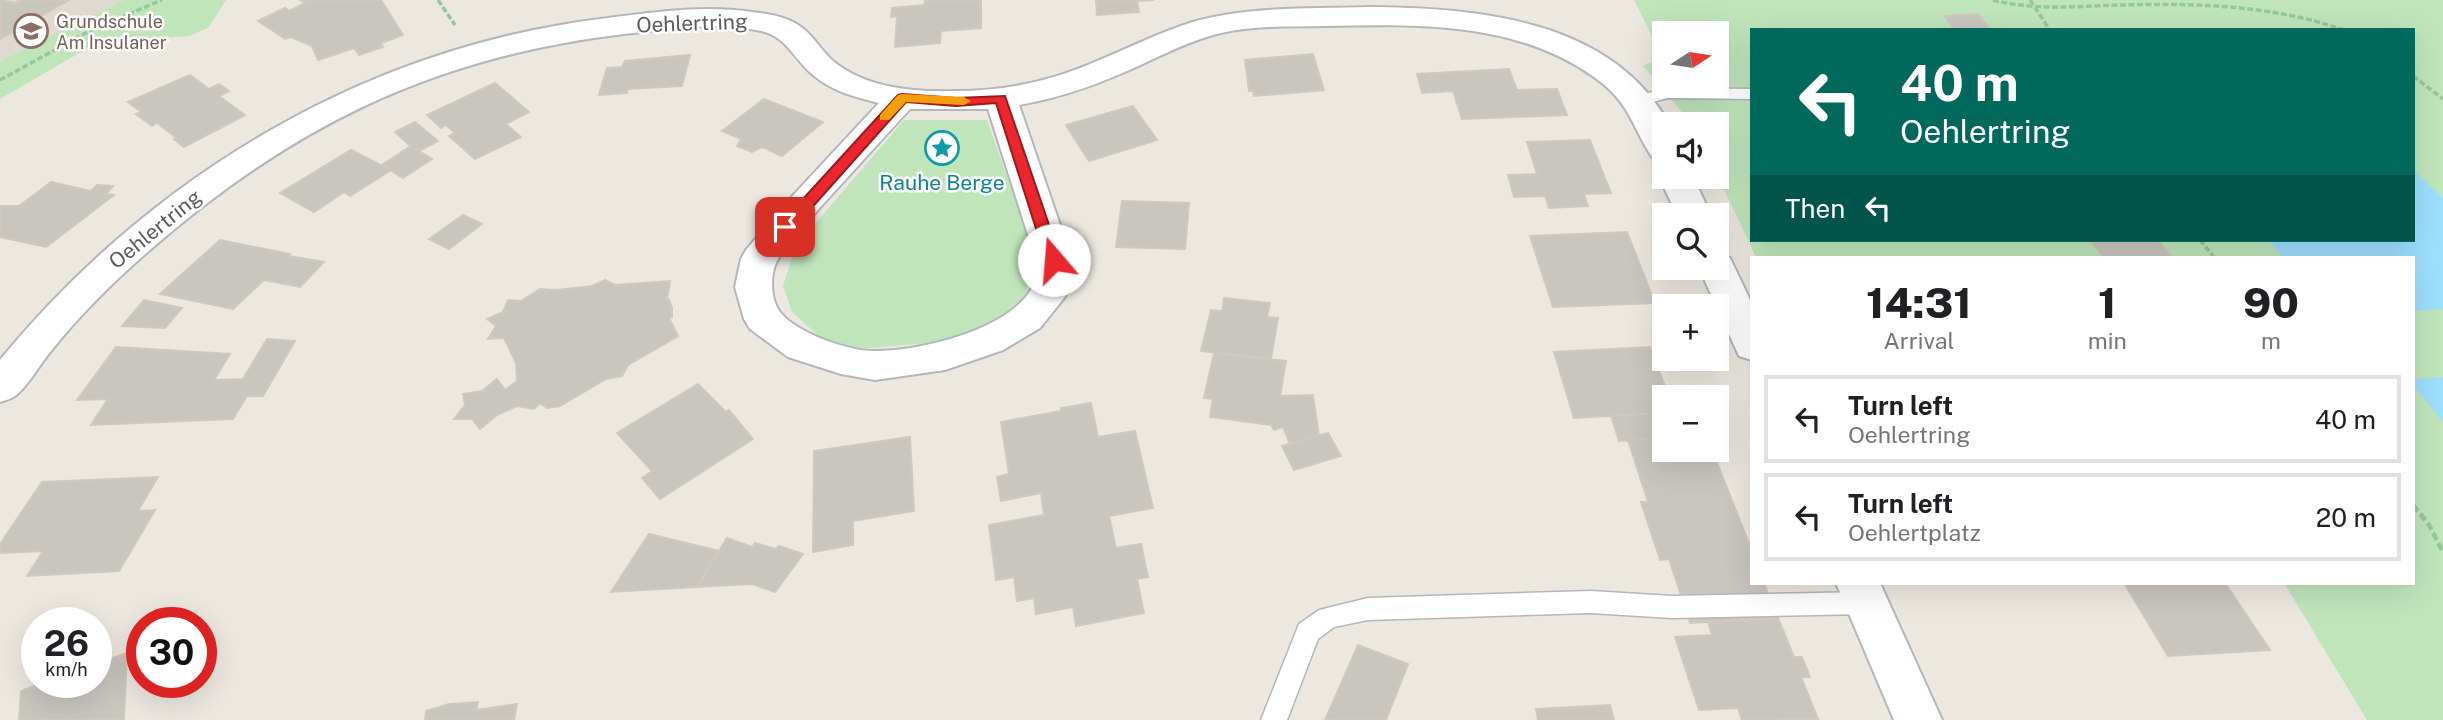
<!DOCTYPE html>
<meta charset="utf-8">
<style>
:root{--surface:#fff;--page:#f6f6f6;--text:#202124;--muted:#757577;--line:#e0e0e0}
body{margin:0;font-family:"Public Sans",sans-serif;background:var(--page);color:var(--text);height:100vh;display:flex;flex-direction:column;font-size:26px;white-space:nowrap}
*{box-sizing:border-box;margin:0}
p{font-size:23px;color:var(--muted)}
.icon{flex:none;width:38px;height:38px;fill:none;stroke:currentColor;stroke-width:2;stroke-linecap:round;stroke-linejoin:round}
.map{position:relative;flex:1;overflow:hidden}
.drawer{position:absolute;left:1750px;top:256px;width:665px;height:329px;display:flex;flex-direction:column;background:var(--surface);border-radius:0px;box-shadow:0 7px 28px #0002}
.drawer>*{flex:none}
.guide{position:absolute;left:1750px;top:28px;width:665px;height:214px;border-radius:0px;box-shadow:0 7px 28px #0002;background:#00695c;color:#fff;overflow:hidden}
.needle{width:46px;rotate:78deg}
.controls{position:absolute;left:1652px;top:21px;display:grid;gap:14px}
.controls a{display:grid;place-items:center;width:77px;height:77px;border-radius:0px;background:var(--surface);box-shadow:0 7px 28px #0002;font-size:35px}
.speed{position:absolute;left:21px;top:607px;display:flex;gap:14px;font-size:35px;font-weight:700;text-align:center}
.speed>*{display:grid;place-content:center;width:91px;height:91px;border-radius:50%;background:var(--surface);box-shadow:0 7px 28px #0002;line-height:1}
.speed small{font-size:18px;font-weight:400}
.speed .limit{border:10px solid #d22;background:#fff;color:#111}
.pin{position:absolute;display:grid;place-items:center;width:60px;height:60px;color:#fff;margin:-30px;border-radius:14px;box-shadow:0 4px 10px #0006}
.me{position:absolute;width:77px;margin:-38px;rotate:342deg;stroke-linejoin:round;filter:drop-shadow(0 0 5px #0008)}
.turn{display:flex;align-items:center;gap:24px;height:147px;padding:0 35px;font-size:32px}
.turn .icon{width:91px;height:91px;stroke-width:2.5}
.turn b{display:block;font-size:49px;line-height:60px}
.then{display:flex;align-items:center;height:66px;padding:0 35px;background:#0003;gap:14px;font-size:26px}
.eta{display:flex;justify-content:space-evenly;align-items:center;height:119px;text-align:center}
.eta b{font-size:42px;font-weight:800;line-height:49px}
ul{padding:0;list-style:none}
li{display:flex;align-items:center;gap:21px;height:88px;margin:0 14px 10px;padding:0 21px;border:4px solid var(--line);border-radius:0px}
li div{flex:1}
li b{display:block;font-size:26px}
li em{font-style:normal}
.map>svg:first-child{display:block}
</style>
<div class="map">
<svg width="2443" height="720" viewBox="0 0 2443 720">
<rect width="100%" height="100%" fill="#ece8e0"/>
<path fill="#dedad1" d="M0,0H124L0,61Z"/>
<g fill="#c0e5bb" fill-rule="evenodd">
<path d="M124,0H226L208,28L189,36L98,42L0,99V61Z"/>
<path d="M1634,0H2443V720H2367L2284,583H2413V257H1756L1717,175V124H1692L1643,66L1662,57ZM1752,30H2413V240H1752ZM1664,33H1717V86H1664Z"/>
<path d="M904,120H987L1035,256L1034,270L1020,306L991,325L958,340L862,349L822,339L792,312L783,286L796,246Z"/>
</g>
<g fill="#9ddfff">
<path d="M2413,170L2443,198V309L2413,311V257H2283L2269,241L2413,240Z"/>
<path d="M2443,377V422L2413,385V379Z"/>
</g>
<g fill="#c9c5bf" stroke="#d1c9be" stroke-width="2">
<path d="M0,0L14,3L20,0H69L0,39Z"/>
<path d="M300,0H381L403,35L381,43L383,47L359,55L354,48L318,60L312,46L291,37L285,39L258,21L285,8L289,11L305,3Z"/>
<path d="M925,0H981V28L941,31L940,43L895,47L897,16L891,17L892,8L924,5Z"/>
<path d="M1096,0H1154L1137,1L1139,12L1097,15Z"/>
<path d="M1978,14L1991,30H1955L1944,16Z"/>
<path d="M1313,54L1324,90L1254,96L1253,91H1249L1245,60Z"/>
<path d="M690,55L682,86L628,89L627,93L599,95L607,68L622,67L625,61Z"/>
<path d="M1509,69L1517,90L1557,89L1567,115L1462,119L1453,91L1422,93L1417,74Z"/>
<path d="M190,75L209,89L219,84L229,91L219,96L245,115L184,147L174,139L177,138L157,123L152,126L136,114L141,112L128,102Z"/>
<path d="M495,83L529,112L506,124L521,137L475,159L449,136L455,133L446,125L441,128L427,115Z"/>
<path d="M764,99L823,122L782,156L762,147L752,152L737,146L741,139L722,131Z"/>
<path d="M1133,106L1157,140L1089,161L1066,125Z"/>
<path d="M415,122L438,141L417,152L395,132Z"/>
<path d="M1590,140L1611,193L1584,194L1588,206L1549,208L1545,196L1514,197L1508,175L1537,174L1527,142Z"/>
<path d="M411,146L432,159L403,178L382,165Z"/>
<path d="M351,150L391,170L350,196L344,192L314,212L280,193Z"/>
<path d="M51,182L91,191L97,185L113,186L106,194L114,195L46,247L0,237V206H19Z"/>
<path d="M1122,201L1189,203L1185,249L1116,247Z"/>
<path d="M463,215L482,224L449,249L429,239Z"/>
<path d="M1627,232L1655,303L1553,307L1530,236Z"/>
<path d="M220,240L290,254L289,256L324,262L300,287L264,280L233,309L160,294Z"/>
<path d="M2090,240H2158L2172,257H2103Z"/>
<path d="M605,280L615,285L670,281L667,300H669L672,308V317L669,318L678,336L628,365L622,376L606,379L560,406L547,408L540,403L534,409L517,406L497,415L480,429L472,419H454L465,405L463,394L482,391L497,379L505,390L517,381L516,363L504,338L488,339L496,326L487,319L503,312L508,300L521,301L540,289L557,290L592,286Z"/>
<path d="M1224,298L1270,303L1267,317L1278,318L1271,359L1201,351L1211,310L1222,311Z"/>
<path d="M144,300L182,308L165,328L122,326Z"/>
<path d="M267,339L295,341L263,396H247L233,419L91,425L108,399L77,400L116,347L230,354L214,380L243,379Z"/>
<path d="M1650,347L1669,397H1664V413L1574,418L1554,352Z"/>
<path d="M1214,353L1286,361L1280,396L1313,395L1319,436L1290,444L1283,427L1274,430L1271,425L1210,417L1213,399L1204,398Z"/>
<path d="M698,384L726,412L729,410L753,439L660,499L642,478L652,471L617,433Z"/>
<path d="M1091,403L1098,437L1135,431L1153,508L1109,516L1116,548L1141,544L1148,577L1137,579L1144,613L1076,626L1073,607L1036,614L1034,598L1017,601L1014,577L996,580L989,525L1044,515L1041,493L1001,501L997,477L1009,474L1001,422L1061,411V408Z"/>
<path d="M1664,413V439L1619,441L1611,416Z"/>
<path d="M1328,433L1341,456L1294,470L1282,446Z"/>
<path d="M910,437L914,511L853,521V545L813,552L814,451Z"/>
<path d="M1664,439V450H1712L1752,551V583H1764L1778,618L1690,623L1669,559L1660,560L1641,502H1648L1628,440Z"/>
<path d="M158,477L138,511L155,510L119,571L27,576L43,551L0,553V544L42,482Z"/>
<path d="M649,534L719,551L697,587L611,592Z"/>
<path d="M727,538L752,547L755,543L776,549L779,546L803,554L775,592L752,584L697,587Z"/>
<path d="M2124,583H2225L2270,650L2168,656Z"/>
<path d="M1778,618L1794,657H1802L1810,677H1801L1818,719L1742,720L1738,708L1699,710L1675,637L1712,635L1708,622Z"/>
<path d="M1358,645L1408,664L1386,720H1325Z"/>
<path d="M127,653L124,719L19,720L21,691L45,682H96V664Z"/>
<path d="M478,702L476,710L517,704L514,720H425L426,711L449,704Z"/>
<path d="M1610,705L1614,720H1538L1536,709Z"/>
</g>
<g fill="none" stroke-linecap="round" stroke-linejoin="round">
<g stroke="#b3b7bb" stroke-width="3">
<g id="service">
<path d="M1668,88L1752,89V99L1668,98L1638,106L1629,101L1632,97Z"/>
<path d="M1591,591L1672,596L1867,592L1876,596L1879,603L1876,610L1867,614L1672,618L1591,613L1368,620L1334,627L1318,639L1287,720H1261L1299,624L1319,610L1368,598Z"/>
</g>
</g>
<g stroke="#b3b7bb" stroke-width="4">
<g id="minor">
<path d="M1370,7C1477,8 1611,19 1669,124H1664V160L1652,157C1631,125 1630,102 1594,77C1515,21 1417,24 1324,26C1287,27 1248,25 1213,35C1181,44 1151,61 1120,74C1088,88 1054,99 1019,105L1072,260L1069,289L1064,298L1040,328L1003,350L945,370L875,380L841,374L788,357L750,329L744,319L735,287L741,259L746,250L786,203L879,103C855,97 831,91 812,74C794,59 786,36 761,31C716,21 668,29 624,34C431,57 288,128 143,256C110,285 78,317 51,351C39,365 29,385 15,396C11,399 5,400 0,402V360C153,174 368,46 608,18C656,12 704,5 752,12C772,14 794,18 808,33C817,42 824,53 833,61C867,89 915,92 957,91C1003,91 1047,82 1090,64C1125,50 1159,32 1196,21C1252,6 1312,9 1370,7ZM910,109H988L1036,260C1035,268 1036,279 1033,286C1011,330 920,351 876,351C850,352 796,333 780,312C770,299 770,274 777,261C788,240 809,221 824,203C853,172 881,140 910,109Z"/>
<path d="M1664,169V177H1693L1711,215H1677L1659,177Z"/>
<path d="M1717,254L1730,258L1752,304V360L1739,356L1699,268H1717Z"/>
<path d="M1836,583H1880L1942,720H1894Z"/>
</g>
</g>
<g stroke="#96c89f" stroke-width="3.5" stroke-dasharray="6 2.5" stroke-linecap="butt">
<path d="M438,0L455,25"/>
<path d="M1993,0C2035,11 2079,6 2121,5C2197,3 2272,5 2344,30"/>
<path d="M2030,0L2050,30"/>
<path d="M2413,76L2443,99"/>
<path d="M0,80L93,29L162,0"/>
<path d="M2200,240L2214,257"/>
</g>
<path stroke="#96c89f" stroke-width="4.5" stroke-dasharray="8 3.5" stroke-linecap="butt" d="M2413,505L2429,525L2443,552"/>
<use href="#service" fill="#fff" fill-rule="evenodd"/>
<use href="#minor" fill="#fff" fill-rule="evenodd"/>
</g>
<path fill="#eb272d" stroke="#99191d" stroke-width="2" d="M902,94L956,98L1005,96L1061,260L1059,264L1054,265L1046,260L996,103L956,106L906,102L791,231H780L778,227L780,224L898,95Z"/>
<path fill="#f59e0b" d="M902,94L964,97L971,101L964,105L906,102L889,120H880V115L898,95Z"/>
<defs>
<g id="school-ring" transform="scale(1.75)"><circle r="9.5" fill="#fff" stroke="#8d6e63" stroke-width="1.5"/><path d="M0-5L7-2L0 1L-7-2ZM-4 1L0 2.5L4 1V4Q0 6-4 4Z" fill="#8d6e63"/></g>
<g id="sight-ring" transform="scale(1.75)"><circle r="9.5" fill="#fff" stroke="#0f9aa8" stroke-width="1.5"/><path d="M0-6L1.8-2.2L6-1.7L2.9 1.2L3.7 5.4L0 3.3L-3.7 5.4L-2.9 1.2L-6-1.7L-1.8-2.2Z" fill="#0f9aa8"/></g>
</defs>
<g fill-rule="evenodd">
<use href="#school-ring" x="31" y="31"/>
<use href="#sight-ring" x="942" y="148"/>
</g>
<g text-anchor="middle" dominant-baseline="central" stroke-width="5" stroke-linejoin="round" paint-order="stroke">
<g font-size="18" fill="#785e54" stroke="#fff" text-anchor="start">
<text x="56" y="21">Grundschule<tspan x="56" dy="21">Am Insulaner</tspan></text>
</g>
<g font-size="21" fill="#595d61" stroke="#fff">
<text transform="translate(692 23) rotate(-2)">Oehlertring</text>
<text transform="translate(155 229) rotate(-39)">Oehlertring</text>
</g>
<g font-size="21" fill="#0d838f" stroke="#fff">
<text x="942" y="182">Rauhe Berge</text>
</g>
</g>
</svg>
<div class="controls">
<a><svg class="needle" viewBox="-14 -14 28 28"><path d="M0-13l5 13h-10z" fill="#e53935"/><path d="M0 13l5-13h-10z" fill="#757577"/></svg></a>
<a><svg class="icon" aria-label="sound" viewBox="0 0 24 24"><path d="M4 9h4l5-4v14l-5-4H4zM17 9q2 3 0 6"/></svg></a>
<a><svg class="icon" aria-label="search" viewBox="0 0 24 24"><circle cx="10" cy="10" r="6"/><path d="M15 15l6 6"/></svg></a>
<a>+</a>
<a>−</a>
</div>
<div class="speed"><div>26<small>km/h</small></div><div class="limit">30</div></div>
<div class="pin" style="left:785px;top:227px;background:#d93025"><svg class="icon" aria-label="arrive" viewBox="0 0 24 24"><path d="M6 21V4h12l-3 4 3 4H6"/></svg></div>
<svg class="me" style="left:1054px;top:260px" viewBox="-20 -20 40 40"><circle r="19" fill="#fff"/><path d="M0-13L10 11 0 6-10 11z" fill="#eb272d"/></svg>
<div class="guide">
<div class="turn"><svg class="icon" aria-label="left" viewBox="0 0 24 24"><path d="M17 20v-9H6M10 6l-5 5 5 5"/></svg><div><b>40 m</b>Oehlertring</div></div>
<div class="then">Then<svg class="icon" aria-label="left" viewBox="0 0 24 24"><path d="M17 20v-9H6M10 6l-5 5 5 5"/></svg></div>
</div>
<section class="drawer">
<div class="eta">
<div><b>14:31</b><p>Arrival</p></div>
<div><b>1</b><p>min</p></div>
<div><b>90</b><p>m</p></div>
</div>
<ul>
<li><svg class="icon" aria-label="left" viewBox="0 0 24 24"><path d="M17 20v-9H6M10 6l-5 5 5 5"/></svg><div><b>Turn left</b><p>Oehlertring</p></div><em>40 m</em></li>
<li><svg class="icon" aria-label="left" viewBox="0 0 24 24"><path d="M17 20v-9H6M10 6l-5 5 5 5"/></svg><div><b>Turn left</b><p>Oehlertplatz</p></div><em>20 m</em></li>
</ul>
</section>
</div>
